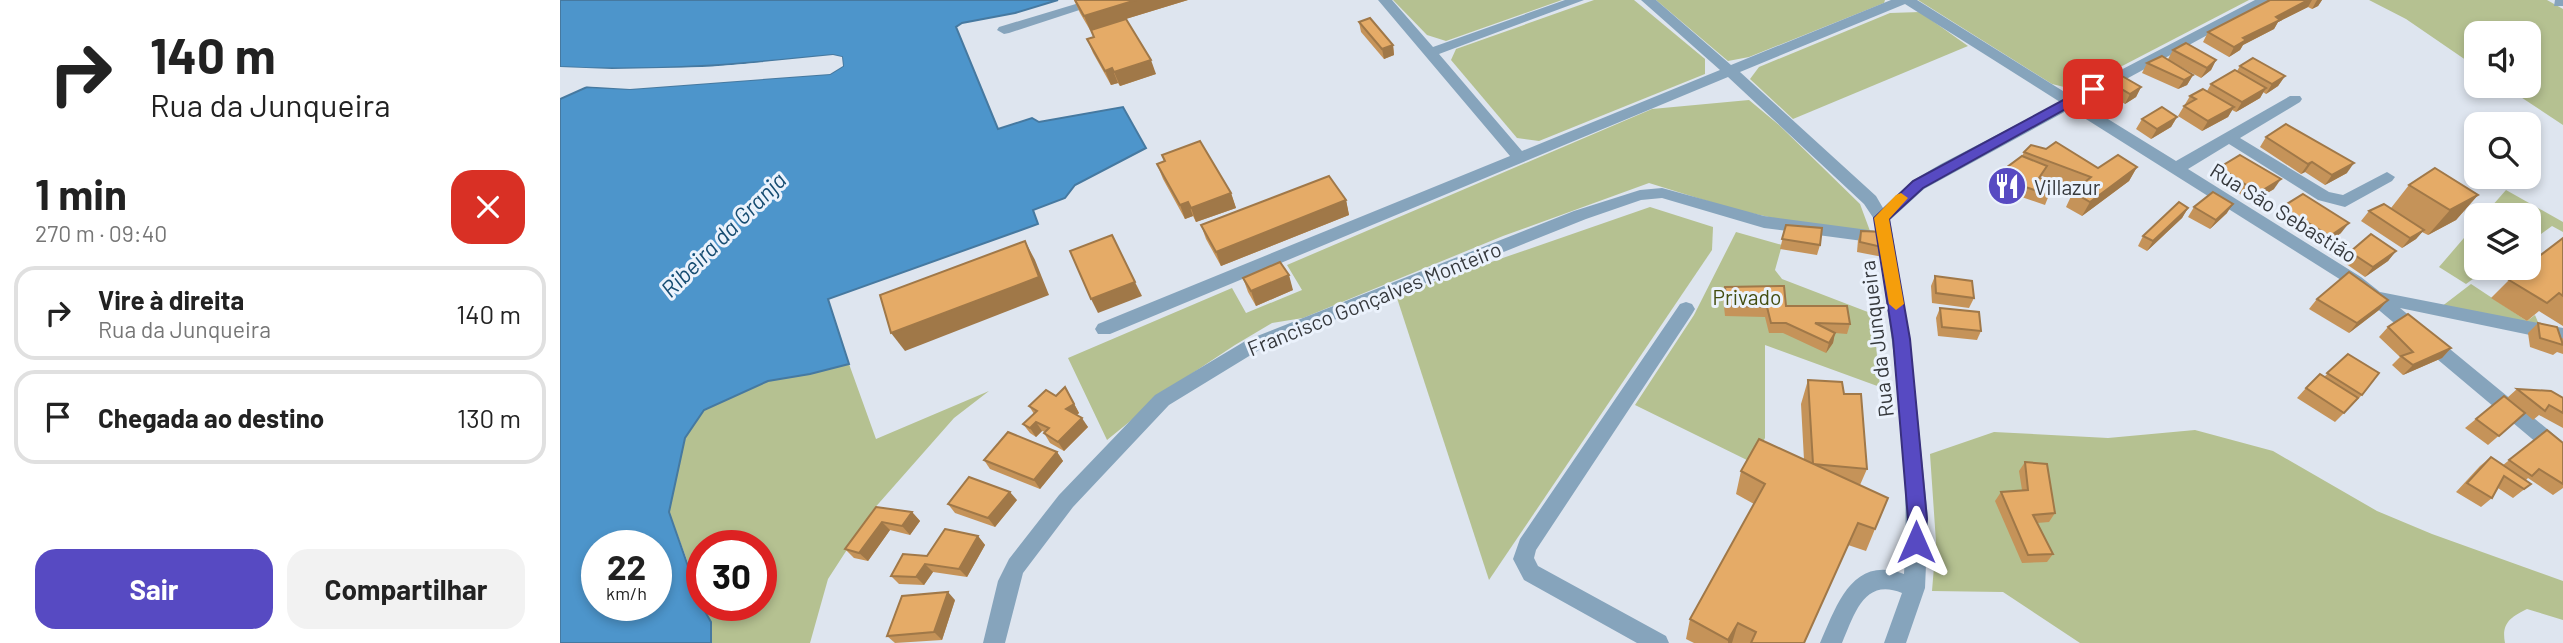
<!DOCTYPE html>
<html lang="pt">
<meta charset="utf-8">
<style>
:root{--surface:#fff;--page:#f2f2f2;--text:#222;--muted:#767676;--line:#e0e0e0;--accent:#574ac2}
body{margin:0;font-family:Barlow,sans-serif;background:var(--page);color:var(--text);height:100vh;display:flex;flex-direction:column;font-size:26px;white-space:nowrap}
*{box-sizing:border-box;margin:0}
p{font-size:23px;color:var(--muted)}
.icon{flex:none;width:38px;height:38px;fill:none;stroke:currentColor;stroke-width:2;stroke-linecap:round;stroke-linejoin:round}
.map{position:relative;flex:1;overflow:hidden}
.side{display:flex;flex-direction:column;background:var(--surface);width:560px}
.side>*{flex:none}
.hud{background:#fff;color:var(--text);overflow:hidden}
.fabs{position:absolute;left:1904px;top:21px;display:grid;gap:14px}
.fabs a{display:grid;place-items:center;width:77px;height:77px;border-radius:14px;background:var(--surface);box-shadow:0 4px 10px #0003;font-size:35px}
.speed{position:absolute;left:21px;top:530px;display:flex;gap:14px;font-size:35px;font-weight:700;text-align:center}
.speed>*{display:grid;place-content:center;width:91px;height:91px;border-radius:50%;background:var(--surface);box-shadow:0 4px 10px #0003;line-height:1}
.speed small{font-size:18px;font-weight:400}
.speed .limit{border:10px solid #d22;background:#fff;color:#111}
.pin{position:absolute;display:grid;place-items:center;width:60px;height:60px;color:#fff;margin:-30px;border-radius:14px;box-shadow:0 4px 10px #0006}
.me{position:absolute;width:77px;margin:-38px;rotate:0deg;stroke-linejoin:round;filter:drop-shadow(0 0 5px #0008)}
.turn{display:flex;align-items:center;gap:24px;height:147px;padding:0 35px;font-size:32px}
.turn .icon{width:91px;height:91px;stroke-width:2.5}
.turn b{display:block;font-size:49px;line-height:60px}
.round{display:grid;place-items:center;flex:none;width:74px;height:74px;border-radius:21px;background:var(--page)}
.head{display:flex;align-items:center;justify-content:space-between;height:119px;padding:0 35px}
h1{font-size:42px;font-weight:700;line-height:52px}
.button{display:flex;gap:14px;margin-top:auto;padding:14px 35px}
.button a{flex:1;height:80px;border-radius:21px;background:var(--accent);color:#fff;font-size:28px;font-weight:700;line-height:80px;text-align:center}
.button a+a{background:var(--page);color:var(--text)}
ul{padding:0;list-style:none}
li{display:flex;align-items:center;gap:21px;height:94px;margin:0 14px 10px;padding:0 21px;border:4px solid var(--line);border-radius:21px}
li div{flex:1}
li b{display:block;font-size:26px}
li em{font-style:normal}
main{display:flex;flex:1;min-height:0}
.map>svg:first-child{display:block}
</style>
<main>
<section class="side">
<div class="hud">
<div class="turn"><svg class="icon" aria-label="right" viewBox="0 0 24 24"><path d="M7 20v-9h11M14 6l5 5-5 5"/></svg><div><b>140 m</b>Rua da Junqueira</div></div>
</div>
<div class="head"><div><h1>1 min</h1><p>270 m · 09:40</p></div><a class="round" style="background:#d93025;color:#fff"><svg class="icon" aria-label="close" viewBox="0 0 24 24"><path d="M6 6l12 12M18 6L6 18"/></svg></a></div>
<ul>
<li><svg class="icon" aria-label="right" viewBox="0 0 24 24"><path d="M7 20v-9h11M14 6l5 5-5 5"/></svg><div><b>Vire à direita</b><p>Rua da Junqueira</p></div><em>140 m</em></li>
<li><svg class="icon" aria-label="arrive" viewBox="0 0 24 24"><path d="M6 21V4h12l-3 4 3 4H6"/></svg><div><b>Chegada ao destino</b></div><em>130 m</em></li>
</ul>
<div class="button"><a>Sair</a><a>Compartilhar</a></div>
</section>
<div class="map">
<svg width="2003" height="643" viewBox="0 0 2003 643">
<rect width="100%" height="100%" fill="#dee5ef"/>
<g fill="#b5c191">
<path d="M833,0H1002L886,41L867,35Z"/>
<path d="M1034,0H1074L1145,59V74L979,141L957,138L891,60L896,49Z"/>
<path d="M1096,0H1325L1324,3L1189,57L1168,61Z"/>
<path d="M1358,0H1689L1516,90L1492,84Z"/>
<path d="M1809,0H1987L2003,9V125L1944,86H1969V33H1916V67L1846,19Z"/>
<path d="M1360,12L1408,46L1233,119L1190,79L1199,67L1330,13Z"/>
<path d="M1189,100L1219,125L1300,204L1310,231L1236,223L1173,209L1089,183L943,236L743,318L712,323L675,345L616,384L547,440L508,358L672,288L686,313L742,290L727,265L1092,109Z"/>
<path d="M1946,190L2003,222V232L1992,226L1969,243V215H1924Z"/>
<path d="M1090,207L1153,227L1152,250L929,580L836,295Z"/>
<path d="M1916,224V268H1928L1906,284L1879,267Z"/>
<path d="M1176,232L1222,245L1215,270L1222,279L1313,314L1320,387L1205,345V438L1193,463L1075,405L1134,315Z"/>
<path d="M1911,284L1967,321L1975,315L1980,327L1881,307Z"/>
<path d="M289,364L316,439L429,391L394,418L312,511L268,579L250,643H151V622L144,606H201V546H142V600L109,512L125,438L144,410L208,381L250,374Z"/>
<path d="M1635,430L1713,451L1817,511L1872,534L2003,581V620L1967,609C1951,617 1941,623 1945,643H1520L1443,592L1372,591L1376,542L1370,454L1434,432L1548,438Z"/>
</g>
<path fill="#4d95cb" stroke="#4679a0" stroke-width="2" fill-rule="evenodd" d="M0,0H498L455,13L402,23L396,27L438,129L472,118L479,122L563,107L586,148L515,185L505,198L473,210L478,224L268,299L289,364L250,374L208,381L144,410L125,438L109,512L142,606L151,622V643H0V99L27,87L70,89L270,74L283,66L282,57L273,55C182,64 92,72 0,67ZM37,546H96V606H37Z"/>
<path fill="#dee5ef" d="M273,55L282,57L283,66L270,74L70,89L20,86L27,83L70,85L269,70L280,64L279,60L273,58L153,70L53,73L0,70V67L52,69L153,67Z"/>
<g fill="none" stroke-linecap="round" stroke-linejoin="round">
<g fill="#86a4bc" fill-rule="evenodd">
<path d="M529,0H550L449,33L444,34L437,30L439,27Z"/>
<path d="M818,0H832L873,47L1005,0H1024L879,54L962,151L1160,70L1081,0H1096L1171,65L1331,0H1357L1511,96L1695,0H1712L1522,103L1616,161L1730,96H1740L1742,99L1740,102L1680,138L1769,192L1783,195L1827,172L1835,177L1832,181L1785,207L1758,200L1669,144L1628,169L1801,277L1820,292L2003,328V342L1840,308L2003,442V461L1996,459L1789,285L1510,109L1364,189L1330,220L1350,339L1368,519L1365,588L1346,643H1324L1342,593C1304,577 1294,615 1282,643H1260C1277,605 1292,555 1344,574C1351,464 1334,352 1318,243L1204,228L1102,198L1081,200L1026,219L699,350L609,405L513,507L463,573L445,643H423L438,581L449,559L499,495L595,395L687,340L1014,211L1080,190L1102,188L1204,216L1316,231L1314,219L1304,204L1168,77L550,334H538L535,329L538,324L950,156ZM1345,4L1500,102L1381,164L1352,181L1323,208L1316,196L1180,72Z"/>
<path d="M1995,0H2003V6H1994Z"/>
<path d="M1126,302L1132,304L1135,309L1132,314L976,550L974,558L978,566L1106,636L1109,643H1077L964,580L953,559L960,539L1120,304Z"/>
</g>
</g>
<g fill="#c59359">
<path d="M514,0H628L549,24L596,74L560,86L558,83L551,85L533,53L527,39L534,37L531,30H530L520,13Z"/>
<path d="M1710,0H1762L1758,6L1752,9L1748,7L1718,22L1714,29L1683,45L1680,50L1669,57L1643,42L1648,32Z"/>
<path d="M799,22L833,45L834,55L824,59L801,32Z"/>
<path d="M1613,50L1656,60L1651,70L1641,78L1612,62L1633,75L1627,85L1618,89L1582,73L1587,63L1608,59Z"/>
<path d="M1680,66L1725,76L1718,86L1706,94L1703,92L1700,98L1676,112L1672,110L1668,117L1642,131L1618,116L1630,96L1647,91L1651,84L1677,71Z"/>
<path d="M1550,82L1581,87L1576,97L1565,104L1557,99L1555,102L1542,110L1528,101L1533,91L1549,85Z"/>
<path d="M1617,117L1611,127L1591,139L1576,129L1582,119Z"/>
<path d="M1706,137L1787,173L1765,185L1745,172L1741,174L1700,147Z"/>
<path d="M1464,152L1538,168L1577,167L1569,181L1522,216L1506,207L1513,192L1517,189L1482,176L1480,178L1489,195L1485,205L1435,188V182L1439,173L1462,156Z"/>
<path d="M602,155L671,193L676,208L636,222L633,216L625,219L603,179L597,164L604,161Z"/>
<path d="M1660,167L1714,189L1692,202L1654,177Z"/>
<path d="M1849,185L1918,195L1896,220L1868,235L1862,232L1856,239L1842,248L1801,221L1809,211L1831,208Z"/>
<path d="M786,200L789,215L661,266L646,239L641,225Z"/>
<path d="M1634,207L1667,213L1650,229L1628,217Z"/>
<path d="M1722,207L1781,233L1762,246L1715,217Z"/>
<path d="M1628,208L1622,218L1587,251L1578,246L1583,236Z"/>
<path d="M1226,225L1260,245L1257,255L1220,249Z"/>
<path d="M1301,231L1326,248L1323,257L1297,252L1298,240Z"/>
<path d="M2003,238V326L1979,311L1967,321L1931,298L1949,280Z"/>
<path d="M1836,251L1828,261L1805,277L1782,261L1790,252Z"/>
<path d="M1375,276L1414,298L1409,308L1372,303L1371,286Z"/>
<path d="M683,278L733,290L696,306L688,292Z"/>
<path d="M1165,287L1290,324L1287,334L1275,333L1273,343L1266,353L1223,333H1209L1205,317L1165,316L1163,297Z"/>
<path d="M1757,299L1828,300L1819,310L1789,333L1749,309Z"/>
<path d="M1380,308L1421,331L1417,340L1378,336L1376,318Z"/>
<path d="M1978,323L2001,339L2003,338V354L1997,352L1993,355L1970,347L1968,333Z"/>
<path d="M1828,327L1891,348L1882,358L1843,375L1832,365L1840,357L1819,337Z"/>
<path d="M1788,354L1802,395L1775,422L1737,398L1746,388L1764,377Z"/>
<path d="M1248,380L1284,394L1307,469L1300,485L1315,529L1306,551L1288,545L1244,643H1134L1126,639L1130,619L1194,504L1176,494L1181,471L1244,460L1241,404Z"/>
<path d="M1957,389L2003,398V428L1979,415L1973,420L1965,413L1928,445L1905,428L1944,396L1947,398Z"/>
<path d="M496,396H510L519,413L517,415L528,427L504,451L490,443L484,433L485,432L482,431L476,437L470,433L463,424L474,414L469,406Z"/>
<path d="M1987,430L2003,443V488L1993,495L1968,478L1965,481L1971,484L1953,498L1938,488L1932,498L1921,507L1896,492L1920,466L1931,457L1943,465Z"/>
<path d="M497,452L503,461L480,489L430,469L424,460Z"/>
<path d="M1465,462L1495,513L1489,522L1477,523L1493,554L1487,562L1462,563L1435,501L1441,492L1462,490L1459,471Z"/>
<path d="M457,500L435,527L395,513L388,504Z"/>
<path d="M316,507L352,512L360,521L350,535L330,530L308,561L294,558L285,549Z"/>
<path d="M418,536L425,545L407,577L373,572L364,585L339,584L331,576L367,556Z"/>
<path d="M395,600L382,640L335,643L327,636Z"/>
</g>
<g fill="#a07848">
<path d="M576,0H628L530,30L524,16Z"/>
<path d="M1748,0H1752L1748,7L1718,22L1714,29L1683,45L1680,50L1669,57L1674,47L1683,38L1716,17Z"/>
<path d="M1757,0H1762L1758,6L1752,9Z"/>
<path d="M833,45L834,55L824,59L822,49Z"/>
<path d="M591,60L596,74L560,86L554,72Z"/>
<path d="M1656,60L1651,70L1641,78L1647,68Z"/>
<path d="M552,68L558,83L551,85L545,71Z"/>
<path d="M1633,75L1627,85L1618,89L1624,80Z"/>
<path d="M1725,76L1718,86L1706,94L1712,84Z"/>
<path d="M1581,87L1576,97L1565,104L1570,94Z"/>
<path d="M1706,88L1700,98L1676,112L1682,102Z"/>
<path d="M1560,92L1555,102L1542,110L1546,100Z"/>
<path d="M1674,107L1668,117L1642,131L1648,121Z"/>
<path d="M1617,117L1611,127L1591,139L1597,129Z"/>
<path d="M1752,162L1745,172L1741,174L1748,164Z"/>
<path d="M1794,163L1787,173L1765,185L1772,175Z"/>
<path d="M1577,167L1569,181L1522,216L1530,202Z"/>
<path d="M1721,179L1714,189L1692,202L1698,193Z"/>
<path d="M671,193L676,208L636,222L631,208Z"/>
<path d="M1918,195L1896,220L1868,235L1890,210Z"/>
<path d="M786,200L789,215L661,266L656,252Z"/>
<path d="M628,202L633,216L625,219L620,205Z"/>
<path d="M1673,204L1667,213L1650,229L1656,220Z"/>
<path d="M1628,208L1622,218L1587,251L1593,241Z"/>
<path d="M1789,223L1781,233L1762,246L1770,236Z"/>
<path d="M1864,230L1856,239L1842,248L1850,238Z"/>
<path d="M465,241L475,260L489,295L345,351L331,333Z"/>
<path d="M1836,251L1828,261L1805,277L1813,267Z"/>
<path d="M729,275L733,290L696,306L691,291Z"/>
<path d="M575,282L582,296L538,313L531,299Z"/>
<path d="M1828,300L1819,310L1789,333L1797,323Z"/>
<path d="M1275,333L1273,343L1266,353L1269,343Z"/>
<path d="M1891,348L1882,358L1843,375L1853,365Z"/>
<path d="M505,387L519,413L512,419L506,409Z"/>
<path d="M522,418L528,427L504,451L498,442Z"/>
<path d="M476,422L482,431L476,437L470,428Z"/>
<path d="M497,452L503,461L480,489L474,480Z"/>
<path d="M450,492L457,500L435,527L428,518Z"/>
<path d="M352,512L360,521L350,535L342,526Z"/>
<path d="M322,522L330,530L308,561L299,553Z"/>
<path d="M418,536L425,545L407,577L399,569Z"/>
<path d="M365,564L373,572L364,585L356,577Z"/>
<path d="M388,592L395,600L382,640L374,632Z"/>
<path d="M1178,623L1172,643H1168V640Z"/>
</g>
<g fill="#e5ab67" stroke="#a07848" stroke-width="2">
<path d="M515,0H576L524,16Z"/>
<path d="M1710,0H1748L1716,17L1720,20L1683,38L1686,40L1674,47L1648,32Z"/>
<path d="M810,18L833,45L822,49L799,22Z"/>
<path d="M566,19L591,60L554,72L552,68L545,71L527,39L534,37L531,30Z"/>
<path d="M1626,43L1656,60L1647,68L1613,50Z"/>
<path d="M1602,56L1633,75L1624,80L1587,63Z"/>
<path d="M1693,58L1725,76L1712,84L1680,66Z"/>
<path d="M1675,70L1706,88L1682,102L1651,84Z"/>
<path d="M1562,76L1581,87L1570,94L1550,82Z"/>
<path d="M1546,84L1560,92L1546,100L1533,91Z"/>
<path d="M1643,89L1674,107L1648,121L1624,106L1636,99L1630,96Z"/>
<path d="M1602,107L1617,117L1597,129L1582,119Z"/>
<path d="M1726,124L1794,163L1772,175L1752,162L1748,164L1706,137Z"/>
<path d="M640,141L671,193L631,208L628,202L620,205L597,164L605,161L602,155Z"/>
<path d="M1496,142L1538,168L1558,155L1577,167L1530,202L1513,192L1531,177L1464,152L1471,145L1486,149Z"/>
<path d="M1680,155L1721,179L1698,193L1660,167Z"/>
<path d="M1462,156L1487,166L1479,178L1492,182L1489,195L1439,178V173Z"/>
<path d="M1875,168L1918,195L1890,210L1849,185Z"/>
<path d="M769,176L786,200L656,252L641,225Z"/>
<path d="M1653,192L1673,204L1656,220L1634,207Z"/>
<path d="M1743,194L1789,223L1770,236L1722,207Z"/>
<path d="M1619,202L1628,208L1593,241L1583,236Z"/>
<path d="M1824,204L1864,230L1850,238L1809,211Z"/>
<path d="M1226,225L1262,228L1260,245L1222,239Z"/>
<path d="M1301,231L1324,232L1326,248L1300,242Z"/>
<path d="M1811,234L1836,251L1813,267L1790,252Z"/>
<path d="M552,235L575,282L531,299L510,251Z"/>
<path d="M2003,238V296L1999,293L1987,303L1949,280L1964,268H1969V264Z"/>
<path d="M465,241L479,277L331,333L320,295Z"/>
<path d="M720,262L729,275L691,291L683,278Z"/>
<path d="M1789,272L1828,300L1797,323L1757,299Z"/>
<path d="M1375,276L1412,281L1414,298L1376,293Z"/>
<path d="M1224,286L1226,306H1287L1290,324L1255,323L1275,333L1269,343L1226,323H1211L1207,307L1167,306L1165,287Z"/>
<path d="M1380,308L1419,312L1421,331L1382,327Z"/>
<path d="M1848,314L1891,348L1853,365L1841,356L1853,352L1828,327Z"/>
<path d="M1978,323L1997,327L2003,345L1980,338Z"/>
<path d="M1788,354L1819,373L1802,395L1767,373Z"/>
<path d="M1760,374L1798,398L1784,413L1746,388Z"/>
<path d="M1248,380L1282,382L1284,394H1301L1307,469L1253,464Z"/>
<path d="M505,387L514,404L506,409L522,418L498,442L484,433L489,428L476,422L470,428L463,424L477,411L469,406L486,390L496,396Z"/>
<path d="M1957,389L1991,391L2003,398V413L1989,405L1985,411Z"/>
<path d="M1944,396L1965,413L1939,436L1916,419Z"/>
<path d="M1987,430L2003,443V484L1979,469L1972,476L1949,460Z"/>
<path d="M448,432L497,452L474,480L424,460Z"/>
<path d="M1199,439L1328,498L1315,529L1298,523L1244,643H1191L1196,632L1178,623L1168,640L1130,619L1205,484L1181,471Z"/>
<path d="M1931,457L1971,484L1964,489L1944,476L1932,498L1907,483Z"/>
<path d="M1465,462L1487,464L1495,513L1473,515L1493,554L1468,555L1441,492L1468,490Z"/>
<path d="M409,477L450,492L428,518L388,504Z"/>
<path d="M316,507L352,512L342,526L322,522L299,553L285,549Z"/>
<path d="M385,529L418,536L399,569L365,564L356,577L331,576L343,554L367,556Z"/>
<path d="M388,592L374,632L327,636L342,596Z"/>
</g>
<path fill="#574ac2" stroke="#39307e" stroke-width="2" d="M1533,84L1540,89L1538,91L1363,188L1329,219L1350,339L1367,519L1363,548L1356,550L1350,548L1347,542L1348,519L1333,339L1314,218L1353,181Z"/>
<path fill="#f59e0b" d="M1341,193L1348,198L1329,219L1344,304L1336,310L1329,304L1314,218L1336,195Z"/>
<defs>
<g id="restaurant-disc" transform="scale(2.0125)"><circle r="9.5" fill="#574ac2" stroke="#ebf2fc"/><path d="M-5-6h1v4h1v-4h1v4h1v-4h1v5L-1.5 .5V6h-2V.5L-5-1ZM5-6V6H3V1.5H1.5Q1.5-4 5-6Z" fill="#fff"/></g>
</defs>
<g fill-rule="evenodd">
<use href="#restaurant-disc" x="1447" y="186"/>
</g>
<g text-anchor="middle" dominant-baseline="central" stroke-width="6" stroke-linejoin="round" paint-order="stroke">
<g font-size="21" fill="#36393d" stroke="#ebf2fc" text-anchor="start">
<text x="1474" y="186">Villazur</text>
</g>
<g font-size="21" fill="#36393d" stroke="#ebf2fc">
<text transform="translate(1724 212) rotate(32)">Rua São Sebastião</text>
<text transform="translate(814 298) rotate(-22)">Francisco Gonçalves Monteiro</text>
<text transform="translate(1316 339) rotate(-97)">Rua da Junqueira</text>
</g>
<g font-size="21" fill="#434d10" stroke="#ebf2fc">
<text x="1187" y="296">Privado</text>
</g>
<g font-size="23" font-style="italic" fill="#164c71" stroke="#ebf2fc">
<text transform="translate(163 234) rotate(-45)">Ribeira da Granja</text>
</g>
</g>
</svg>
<div class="fabs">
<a><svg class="icon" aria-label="sound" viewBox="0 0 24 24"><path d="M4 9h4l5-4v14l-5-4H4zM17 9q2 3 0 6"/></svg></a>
<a><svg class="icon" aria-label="search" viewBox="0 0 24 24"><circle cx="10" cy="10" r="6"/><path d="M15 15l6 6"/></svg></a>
<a><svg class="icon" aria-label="layers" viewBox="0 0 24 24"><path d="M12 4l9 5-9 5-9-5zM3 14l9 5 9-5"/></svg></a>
</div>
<div class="speed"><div>22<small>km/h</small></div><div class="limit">30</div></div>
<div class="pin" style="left:1533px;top:89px;background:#d93025"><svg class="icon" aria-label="arrive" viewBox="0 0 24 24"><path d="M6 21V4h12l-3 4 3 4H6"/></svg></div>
<svg class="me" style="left:1356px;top:542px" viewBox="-20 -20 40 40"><path d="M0-17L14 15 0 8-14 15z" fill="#574ac2" stroke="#fff" stroke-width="4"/></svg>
</div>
</main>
